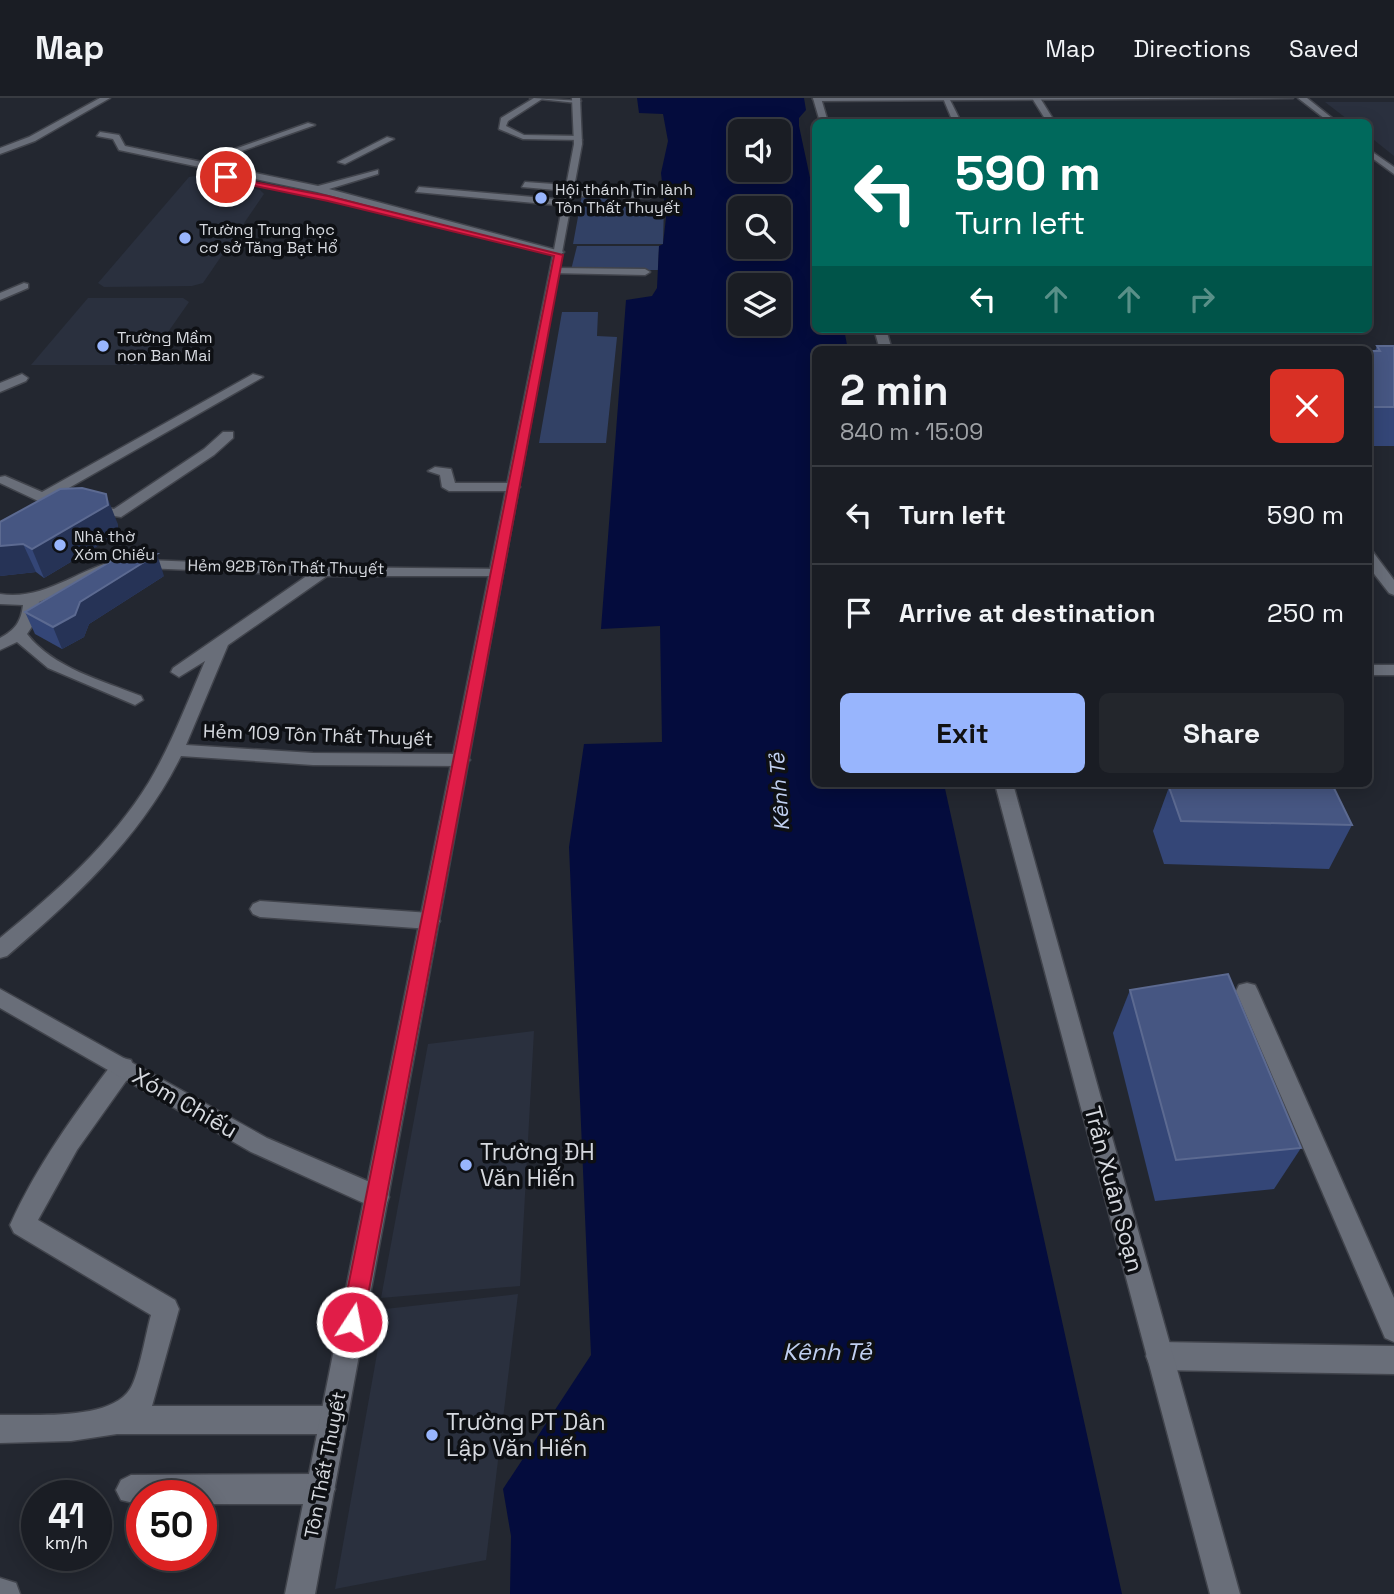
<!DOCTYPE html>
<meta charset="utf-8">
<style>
:root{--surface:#1a1d24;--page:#23262c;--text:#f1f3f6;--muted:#9fa2a6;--line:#383b41;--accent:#98b5fd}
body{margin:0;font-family:"Space Grotesk",sans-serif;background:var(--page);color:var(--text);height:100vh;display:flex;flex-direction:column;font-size:26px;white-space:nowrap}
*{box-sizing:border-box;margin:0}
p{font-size:23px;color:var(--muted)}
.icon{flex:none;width:38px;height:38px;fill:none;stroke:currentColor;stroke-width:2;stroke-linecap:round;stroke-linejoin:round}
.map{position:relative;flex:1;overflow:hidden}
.sheet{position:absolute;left:812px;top:248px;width:560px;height:441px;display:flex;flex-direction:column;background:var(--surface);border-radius:10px;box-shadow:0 4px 18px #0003,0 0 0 2px var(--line)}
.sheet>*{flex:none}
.top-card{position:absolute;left:812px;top:21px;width:560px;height:214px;border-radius:10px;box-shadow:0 4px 18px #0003,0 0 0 2px var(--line);background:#00695c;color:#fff;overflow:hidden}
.tools{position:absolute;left:728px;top:21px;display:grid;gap:14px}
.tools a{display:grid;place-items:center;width:63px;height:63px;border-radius:10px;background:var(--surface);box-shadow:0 4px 18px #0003,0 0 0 2px var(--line);font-size:35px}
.speed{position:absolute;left:21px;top:1382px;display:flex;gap:14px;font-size:35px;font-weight:700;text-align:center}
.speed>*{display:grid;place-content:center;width:91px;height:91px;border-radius:50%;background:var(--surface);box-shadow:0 4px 18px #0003,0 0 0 2px var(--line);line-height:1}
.speed small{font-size:18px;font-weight:400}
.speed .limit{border:10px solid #d22;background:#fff;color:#111}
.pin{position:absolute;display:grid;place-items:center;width:60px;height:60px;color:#fff;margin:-30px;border:4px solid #fff;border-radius:50%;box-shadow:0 2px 7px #0007}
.me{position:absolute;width:77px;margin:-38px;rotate:11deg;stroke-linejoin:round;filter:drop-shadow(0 0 5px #0008)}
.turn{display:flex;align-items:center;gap:24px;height:147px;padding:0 28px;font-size:32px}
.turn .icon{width:91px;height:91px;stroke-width:2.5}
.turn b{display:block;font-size:49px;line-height:60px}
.lanes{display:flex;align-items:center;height:66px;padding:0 28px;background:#0003;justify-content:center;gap:35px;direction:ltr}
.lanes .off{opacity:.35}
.round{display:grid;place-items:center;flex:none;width:74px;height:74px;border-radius:10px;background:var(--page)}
.overview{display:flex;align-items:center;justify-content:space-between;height:119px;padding:0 28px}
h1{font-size:42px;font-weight:800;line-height:52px}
.button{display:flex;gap:14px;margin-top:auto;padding:14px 28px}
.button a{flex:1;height:80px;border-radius:10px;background:var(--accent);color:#111;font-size:28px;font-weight:800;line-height:80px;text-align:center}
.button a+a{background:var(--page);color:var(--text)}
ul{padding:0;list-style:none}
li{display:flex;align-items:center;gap:21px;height:98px;padding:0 28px;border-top:2px solid var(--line)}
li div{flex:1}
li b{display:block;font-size:26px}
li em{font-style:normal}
header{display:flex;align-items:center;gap:42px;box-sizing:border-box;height:98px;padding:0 35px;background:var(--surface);border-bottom:2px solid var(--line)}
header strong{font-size:33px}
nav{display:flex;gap:38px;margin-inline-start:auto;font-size:24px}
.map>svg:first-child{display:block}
</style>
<header>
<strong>Map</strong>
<nav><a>Map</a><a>Directions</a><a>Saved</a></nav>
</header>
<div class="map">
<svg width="1394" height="1496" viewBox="0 0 1394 1496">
<rect width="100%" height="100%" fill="#232730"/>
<g fill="#2a303e">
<path d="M1325,4H1394V58L1369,38L1368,24H1351Z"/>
<path d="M196,78L260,92L264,96L203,185L192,188L104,189L98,185L189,79Z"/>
<path d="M88,200H183L189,204L145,267H31Z"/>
<path d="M534,933L520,1188L381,1200L428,946Z"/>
<path d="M518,1196L486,1462L335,1491L385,1211Z"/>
</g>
<g fill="#324165">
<path d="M582,97L617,98L615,104L664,105L663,146H573Z"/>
<path d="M577,148H659L658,172H571Z"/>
<path d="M562,214H598L597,238L617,239L606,345H539Z"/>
</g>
<path fill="#040c3d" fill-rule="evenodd" d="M637,0H804L806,12L799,20V28L815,103L816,231H844L848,252H816V686H944L1122,1496H510L511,1438L503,1391L591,1257L569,749L584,646L662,644L660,528L601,531L626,202L652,198L657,190L659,148L663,146L666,120L661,75L668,43L663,16L639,15ZM740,33H779V72H740ZM740,110H779V149H740ZM740,187H779V226H740Z"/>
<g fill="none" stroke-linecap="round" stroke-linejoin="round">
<g stroke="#41444c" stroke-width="3">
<g id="minor">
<path d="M534,0L542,1L508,23L506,28L524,37L579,38L582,42L523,41L499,31L501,20Z"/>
<path d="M943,0H949L961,24H953Z"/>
<path d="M1032,0H1040L1055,24H1047Z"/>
<path d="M1298,0H1307L1337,24H1329Z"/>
<path d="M308,25L315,27L219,61L212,59Z"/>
<path d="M100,34L119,37L125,48L318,88L378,72V76L329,91L564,154L559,157L317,94L119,52L113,41L97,38Z"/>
<path d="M387,39L394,41L345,66L338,64Z"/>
<path d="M1368,51L1394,69V76L1368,57Z"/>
<path d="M525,84L568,87L573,90L570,92L649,94L654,97L649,100L568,98L563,95L567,93L522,89Z"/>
<path d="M419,89L566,102L571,105L566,108L416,94Z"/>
<path d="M555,170L645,171L650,174L645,177L551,175V171Z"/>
<path d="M24,185L28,186V190L0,202V195Z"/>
<path d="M22,276L28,280L26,283L0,294V285Z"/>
<path d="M253,276L263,279L53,399L114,411L204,351L223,334H233V340L214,357L121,419L51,409L0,385V379L5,378L42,394Z"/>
<path d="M435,369L451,371L455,385H513L520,389L513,393H449L442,389L440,377L428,373Z"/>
<path d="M1368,453L1373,454L1394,482V497L1389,495L1368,468Z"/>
<path d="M120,461L324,469L502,471V477L497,478H327L228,547L186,647L313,655L461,656L470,662L461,668L313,667L181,658C141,739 75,800 7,858L0,860V840C55,795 111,746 149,684C171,647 187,605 205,563L179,579L171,574L173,570L308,477L121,469L39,504L37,521L27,536C53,570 103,583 141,598L143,602L135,607L48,570L17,544L0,552V540C15,532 21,524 23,507L0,506V496C44,503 78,471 120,461Z"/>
<path d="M260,803L430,815L437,818L440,823L437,828L430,831L260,819L253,816L250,811L253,806Z"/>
<path d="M1247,885L1255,887L1258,893L1394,1200V1244L1385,1240L1236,893L1239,887Z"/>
<path d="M123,960L131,962L134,969L131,976L77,1052L38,1122L175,1202L179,1211L152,1308H333L343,1312L347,1322L343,1332L333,1336H117L71,1343L0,1345V1317C34,1316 110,1323 130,1291C139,1278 146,1234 151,1217L14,1135L10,1127C37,1067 75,1015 115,962Z"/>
<path d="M1160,1244L1394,1248V1276L1160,1272L1150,1268L1146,1258L1150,1248Z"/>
<path d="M320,1376L330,1381L335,1391L330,1401L320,1406H201V1398H142V1407L121,1402L116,1392L121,1382L131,1377Z"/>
<path d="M0,1480L16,1485L20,1496H0Z"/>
</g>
</g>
<g stroke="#41444c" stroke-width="3">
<g id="tertiary">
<path d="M100,0H110L35,43L0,56V50L29,39Z"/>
<path d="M530,0L581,3L577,5Z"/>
<path d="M1293,0L817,3L813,1L814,0Z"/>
<rect x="1368" y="567" width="26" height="10"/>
<path d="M0,891L267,1040L386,1091L389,1099L386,1107L377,1110L368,1107L251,1054L0,910Z"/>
</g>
</g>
<g stroke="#41444c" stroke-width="3">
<g id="secondary">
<path d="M572,0H580L582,46L315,1496H285L553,157L574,46Z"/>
<path d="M813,0H821L828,24H820Z"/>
<path d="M874,231H886L892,252H880Z"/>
<path d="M995,686H1013L1240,1496H1210Z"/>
</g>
</g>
<use href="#minor" fill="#696e79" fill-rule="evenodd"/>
<use href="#tertiary" fill="#696e79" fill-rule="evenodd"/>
<use href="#secondary" fill="#696e79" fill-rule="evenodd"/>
</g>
<g fill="#344677">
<path d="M1377,248H1394V348H1368V253H1375Z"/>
<path d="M0,424H117L119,435L44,480L36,474L0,478Z"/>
<path d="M164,478L89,526L84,539L62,551L35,536L25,514Z"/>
<path d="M1180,686H1332L1352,727L1329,771L1164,766L1153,733L1169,689H1179Z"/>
<path d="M1130,892L1301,1050L1274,1091L1155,1103L1113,935Z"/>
</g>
<g fill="#263356">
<path d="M106,396L117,424L119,435L44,480L32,451Z"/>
<path d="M23,446L36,474L0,478V448Z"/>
<path d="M157,456L164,478L89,526L84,539L62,551L53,529L80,504Z"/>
</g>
<g fill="#465682" stroke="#5c6a91" stroke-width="2">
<path d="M1377,248H1394V309H1368V253H1380Z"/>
<path d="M82,390L106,396L108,407L32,451L23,446L0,448V424L60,391Z"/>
<path d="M125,455L157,456L80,504L75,517L53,529L25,514Z"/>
<path d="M1208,686H1332L1352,727L1181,723L1169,689L1209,690Z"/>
<path d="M1228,876L1301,1050L1176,1062L1130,892Z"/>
</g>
<path fill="#e11d48" stroke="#92132f" stroke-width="2" d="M223,78L328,98L563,157L363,1224L360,1232L352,1235L344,1232L341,1224L554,158L328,103L226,82Z"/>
<g fill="#98b5fd" stroke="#0e1014" stroke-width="2.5">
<circle cx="541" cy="100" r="7"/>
<circle cx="185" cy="140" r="7"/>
<circle cx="103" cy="248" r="7"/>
<circle cx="60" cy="447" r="7"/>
<circle cx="466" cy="1067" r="7"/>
<circle cx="432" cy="1337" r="7"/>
</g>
<g text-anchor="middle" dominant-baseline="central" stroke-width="7" stroke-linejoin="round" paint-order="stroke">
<g font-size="16" fill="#d6d9df" stroke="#0e1014" text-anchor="start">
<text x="555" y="91">Hội thánh Tin lành<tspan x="555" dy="18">Tôn Thất Thuyết</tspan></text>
<text x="199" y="131">Trường Trung học<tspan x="199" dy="18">cơ sở Tăng Bạt Hổ</tspan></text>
<text x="117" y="239">Trường Mầm<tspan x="117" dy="18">non Ban Mai</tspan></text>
<text x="74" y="438">Nhà thờ<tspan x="74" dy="18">Xóm Chiếu</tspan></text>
</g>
<g font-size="16" fill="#d6d9df" stroke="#0e1014">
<text transform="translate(286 469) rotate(1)">Hẻm 92B Tôn Thất Thuyết</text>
</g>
<g font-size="19" fill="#d6d9df" stroke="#0e1014">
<text transform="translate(318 637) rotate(2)">Hẻm 109 Tôn Thất Thuyết</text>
<text transform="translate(325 1367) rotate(-79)">Tôn Thất Thuyết</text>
</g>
<g font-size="21" font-style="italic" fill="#c0cff0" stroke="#0e1014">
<text transform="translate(779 694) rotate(-94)">Kênh Tẻ</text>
</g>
<g font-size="23" fill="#d6d9df" stroke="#0e1014">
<text transform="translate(185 1005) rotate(30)">Xóm Chiếu</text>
<text transform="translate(1114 1091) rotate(75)">Trần Xuân Soạn</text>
</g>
<g font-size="23" fill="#d6d9df" stroke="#0e1014" text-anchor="start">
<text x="480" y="1054">Trường ĐH<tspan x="480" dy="26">Văn Hiến</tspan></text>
<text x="446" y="1324">Trường PT Dân<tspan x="446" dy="26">Lập Văn Hiến</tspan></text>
</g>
<g font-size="24" font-style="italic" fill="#c0cff0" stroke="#0e1014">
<text x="827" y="1253">Kênh Tẻ</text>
</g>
</g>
</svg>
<div class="tools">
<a><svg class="icon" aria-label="sound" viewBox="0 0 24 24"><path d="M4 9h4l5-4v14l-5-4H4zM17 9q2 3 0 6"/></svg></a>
<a><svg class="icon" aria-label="search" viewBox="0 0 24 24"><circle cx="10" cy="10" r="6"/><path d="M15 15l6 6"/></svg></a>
<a><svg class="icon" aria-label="layers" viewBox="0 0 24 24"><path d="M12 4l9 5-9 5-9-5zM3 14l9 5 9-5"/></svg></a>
</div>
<div class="speed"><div>41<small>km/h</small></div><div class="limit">50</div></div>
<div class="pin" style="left:226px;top:79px;background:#d93025"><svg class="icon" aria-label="arrive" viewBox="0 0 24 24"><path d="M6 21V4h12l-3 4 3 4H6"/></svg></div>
<svg class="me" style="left:352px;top:1224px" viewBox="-20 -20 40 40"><circle r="17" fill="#e11d48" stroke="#fff" stroke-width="3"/><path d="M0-11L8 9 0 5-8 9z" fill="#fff"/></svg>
<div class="top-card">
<div class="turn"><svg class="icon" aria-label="left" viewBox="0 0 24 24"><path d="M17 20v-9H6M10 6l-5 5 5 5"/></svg><div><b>590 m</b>Turn left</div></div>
<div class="lanes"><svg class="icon" aria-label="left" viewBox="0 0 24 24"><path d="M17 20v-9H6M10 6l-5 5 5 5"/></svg><svg class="icon off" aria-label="ahead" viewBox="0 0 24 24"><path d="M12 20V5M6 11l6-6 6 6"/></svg><svg class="icon off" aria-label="ahead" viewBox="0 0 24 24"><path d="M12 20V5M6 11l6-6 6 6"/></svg><svg class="icon off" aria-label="right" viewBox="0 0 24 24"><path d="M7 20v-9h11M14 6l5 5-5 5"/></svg></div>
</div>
<section class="sheet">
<div class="overview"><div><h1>2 min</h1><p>840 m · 15:09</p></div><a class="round" style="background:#d93025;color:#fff"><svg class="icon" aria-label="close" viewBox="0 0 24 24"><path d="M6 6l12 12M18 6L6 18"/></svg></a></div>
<ul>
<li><svg class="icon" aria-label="left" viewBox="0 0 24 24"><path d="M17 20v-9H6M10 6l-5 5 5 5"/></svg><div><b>Turn left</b></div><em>590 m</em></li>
<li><svg class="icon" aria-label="arrive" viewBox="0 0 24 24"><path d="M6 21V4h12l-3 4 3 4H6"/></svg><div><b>Arrive at destination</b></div><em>250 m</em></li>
</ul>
<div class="button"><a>Exit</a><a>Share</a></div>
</section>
</div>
